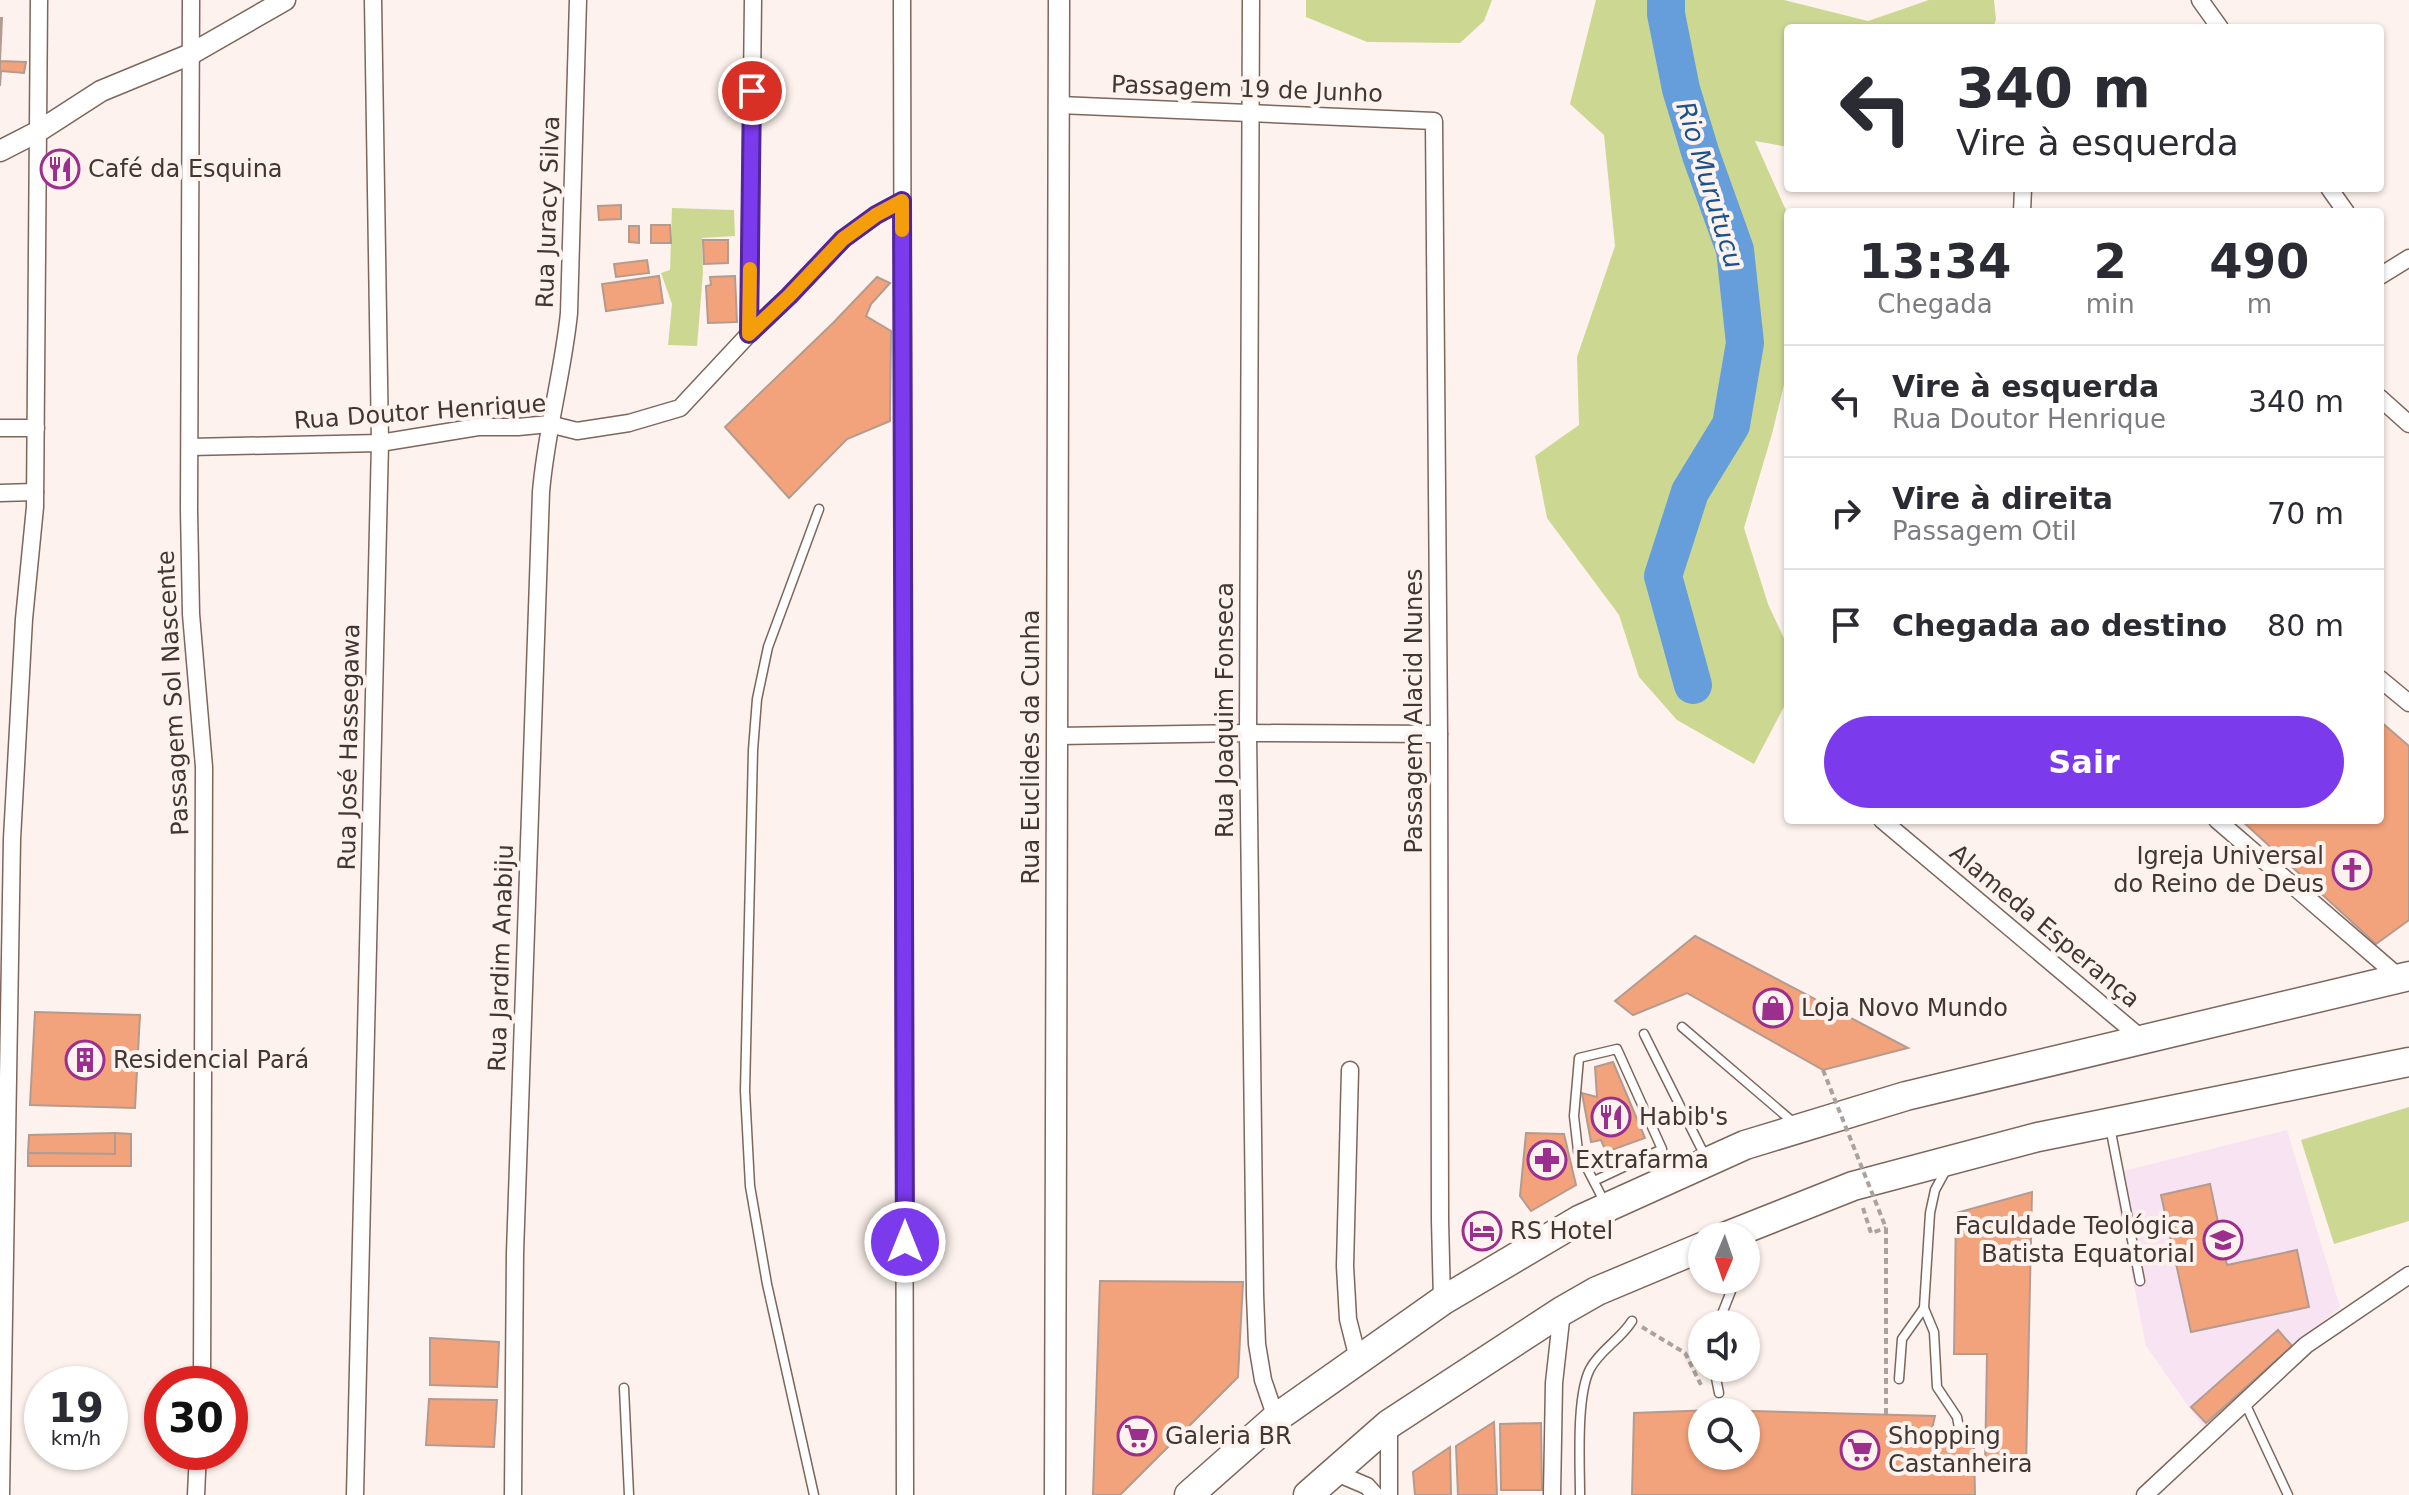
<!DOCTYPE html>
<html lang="pt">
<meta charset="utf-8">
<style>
:root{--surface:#fff;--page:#f2f2f3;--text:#2b2b33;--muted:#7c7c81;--line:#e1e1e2;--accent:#7c3aed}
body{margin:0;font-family:"DejaVu Sans",sans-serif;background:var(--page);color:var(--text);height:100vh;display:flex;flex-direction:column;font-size:30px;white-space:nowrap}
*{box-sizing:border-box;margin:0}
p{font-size:26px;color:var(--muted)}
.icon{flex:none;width:44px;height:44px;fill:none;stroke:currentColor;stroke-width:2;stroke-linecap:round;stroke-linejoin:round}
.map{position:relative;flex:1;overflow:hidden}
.side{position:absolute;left:1784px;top:208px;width:600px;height:616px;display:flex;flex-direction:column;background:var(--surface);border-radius:8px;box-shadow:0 2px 6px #0004}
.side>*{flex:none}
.banner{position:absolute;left:1784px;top:24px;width:600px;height:168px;border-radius:8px;box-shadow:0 2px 6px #0004;background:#fff;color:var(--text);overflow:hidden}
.needle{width:52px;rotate:182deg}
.tools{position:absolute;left:1688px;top:1222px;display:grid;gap:16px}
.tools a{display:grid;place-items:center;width:72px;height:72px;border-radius:50%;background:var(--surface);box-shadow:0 2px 6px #0004;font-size:40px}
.speed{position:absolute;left:24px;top:1366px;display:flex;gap:16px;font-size:40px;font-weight:700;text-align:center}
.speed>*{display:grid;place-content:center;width:104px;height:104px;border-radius:50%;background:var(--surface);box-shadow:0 2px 6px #0004;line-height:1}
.speed small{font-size:20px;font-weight:400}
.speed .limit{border:12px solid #d22;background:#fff;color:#111}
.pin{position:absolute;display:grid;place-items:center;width:68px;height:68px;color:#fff;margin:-34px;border:4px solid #fff;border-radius:50%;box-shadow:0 2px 8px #0007}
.me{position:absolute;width:88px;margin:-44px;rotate:0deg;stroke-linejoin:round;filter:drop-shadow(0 0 6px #0008)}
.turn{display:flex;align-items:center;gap:28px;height:168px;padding:0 40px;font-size:36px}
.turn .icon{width:104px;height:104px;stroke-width:2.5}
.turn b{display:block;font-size:56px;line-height:68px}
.eta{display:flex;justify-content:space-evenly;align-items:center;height:136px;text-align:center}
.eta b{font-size:48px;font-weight:600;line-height:56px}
.action{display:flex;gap:16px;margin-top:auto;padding:16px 40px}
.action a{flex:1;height:92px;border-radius:48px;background:var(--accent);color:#fff;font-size:32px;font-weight:600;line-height:92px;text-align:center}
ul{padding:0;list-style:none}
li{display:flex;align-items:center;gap:24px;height:112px;padding:0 40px;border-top:2px solid var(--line)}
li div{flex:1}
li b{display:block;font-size:30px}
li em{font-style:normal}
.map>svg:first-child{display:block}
</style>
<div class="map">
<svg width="2409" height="1495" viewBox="0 0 2409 1495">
<rect width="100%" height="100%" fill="#fdf2ed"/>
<path fill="#f8e3f3" d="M2287,1130L2340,1307L2203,1427L2146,1346L2112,1174Z"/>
<g fill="#ccd892">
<path d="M1306,0H1492L1484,21L1460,43L1367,42L1306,17Z"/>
<path d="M1596,0H1784L1868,21L1929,0H1994L1996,20L1993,28H1788V147L1755,141L1788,215V368L1772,434L1744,528L1768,604L1788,647V699L1754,764L1677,720L1639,677L1619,615L1547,518L1535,456L1579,425L1577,357L1615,246L1604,135L1570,104Z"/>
<path d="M672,208L734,210L735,236L702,238L703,273L697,346L668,345L672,304L661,273L670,270Z"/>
<path d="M2409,1107V1221L2334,1244L2301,1140Z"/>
</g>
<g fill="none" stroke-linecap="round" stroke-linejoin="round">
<path stroke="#669edc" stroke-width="38" d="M1666,0V14L1681,89L1701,155L1735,250L1745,343L1731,425L1690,492L1663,576L1693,685"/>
</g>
<g fill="#f3a37c" stroke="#b49b8f" stroke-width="2" fill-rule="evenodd">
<path d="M0,18H2L0,61L26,62L24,73L1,71L0,86Z"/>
<path d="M621,205V219L599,220L598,206Z"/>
<path d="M651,225H670L671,243H651Z"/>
<path d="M629,226H639V243L629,242Z"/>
<path d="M703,240H728V263L704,264Z"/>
<path d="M647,260L649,273L616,277L614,264Z"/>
<path d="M659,276L663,303L606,311L602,284Z"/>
<path d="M735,276L737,322L708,323L706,286L711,285L710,277Z"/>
<path d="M877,277L890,283L871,304L866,316L891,331L890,421L847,439L789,498L725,427L833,323Z"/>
<path d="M2380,721L2409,746V920L2376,944L2241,820H2380Z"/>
<path d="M1695,936L1908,1048L1823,1070L1687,993L1633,1015L1615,1001Z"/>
<path d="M35,1012L140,1015L135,1108L30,1105Z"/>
<path d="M1613,1062L1645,1138L1606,1152L1601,1140L1591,1142L1582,1093L1597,1097L1595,1067Z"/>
<path d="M115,1133V1154L28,1153L29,1135Z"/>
<path d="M115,1133L131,1134V1166H28V1153L115,1154Z"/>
<path d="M1526,1133L1564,1134L1576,1185L1531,1211L1520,1196Z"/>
<path d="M2210,1184L2227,1265L2297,1250L2309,1307L2191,1332L2161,1195Z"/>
<path d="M2032,1192L2026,1468L1985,1467L1987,1354H1954L1956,1213Z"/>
<path d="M1100,1281L1243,1282L1238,1377L1120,1495H1093Z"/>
<path d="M2278,1330L2292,1346L2206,1423L2191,1407Z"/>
<path d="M430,1338L499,1342L497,1387L430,1385Z"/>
<path d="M429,1399L497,1400L494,1447L426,1445Z"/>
<path d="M1714,1410L1935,1416L1929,1442L1974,1443L1975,1495H1632L1634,1413ZM1702,1412H1746V1456H1702Z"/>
<path d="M1494,1422L1497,1495H1458L1456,1446Z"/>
<path d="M1541,1423L1542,1490H1501L1500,1424Z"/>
<path d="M1450,1447L1451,1495H1415L1413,1472Z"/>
</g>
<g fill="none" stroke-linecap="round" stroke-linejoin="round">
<g stroke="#7d665c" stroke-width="11">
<g id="service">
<path d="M1682,1027L1793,1122"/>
<path d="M1644,1034L1706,1158"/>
<path d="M2110,1127L2140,1281"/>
<path d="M1947,1168L1935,1190L1930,1213L1924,1308L1934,1332L1937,1387L1957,1417L1960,1433"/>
<path d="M1594,1181L1662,1149L1617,1049L1579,1058L1574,1116L1578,1151L1605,1203"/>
<path d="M1718,1324L1731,1291L1730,1280"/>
<path d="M1714,1368L1719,1393"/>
<path d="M1899,1379L1902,1339L1924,1308"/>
<path d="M624,1388L629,1495"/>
<path d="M2245,1403L2288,1495"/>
<path d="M814,1495L767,1284L750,1186L745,1091L753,750L757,699L768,647L819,509"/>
<path d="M1580,1495C1580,1463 1576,1396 1590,1369C1600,1350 1620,1340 1632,1321"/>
</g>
</g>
<g stroke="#7d665c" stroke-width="19">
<g id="minor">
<path d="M191,0L189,510L191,614L204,767L202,1384"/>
<path d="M902,0L905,1495"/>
<path d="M1251,0L1248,733L1255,1295L1257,1344L1263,1380L1276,1418"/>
<path d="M2200,0L2220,28"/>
<path d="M1059,105L1434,121L1439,734L1440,1220L1442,1301"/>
<path d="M2329,188L2346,212"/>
<path d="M2022,212L2023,188"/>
<path d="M2380,276L2409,258"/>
<path d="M749,334L753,0"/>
<path d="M2380,398L2409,424"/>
<path d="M0,428H36"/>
<path d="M190,447L380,443L478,427H518L549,424L577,431L629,423L680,408L749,334L789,296L843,239L876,215L902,201"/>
<path d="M0,493L35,492"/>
<path d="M2380,679L2409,703"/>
<path d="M1057,736L1248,733L1439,734"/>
<path d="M1882,820L2141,1038"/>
<path d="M2217,820L2400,978"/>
<path d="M1350,1070L1345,1266L1348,1319L1358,1359"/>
<path d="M1389,1424V1495"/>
<path d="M1334,1472L1367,1486L1375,1495"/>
<path d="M1,1495L12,839L24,619L35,507L39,0"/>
<path d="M196,1495L198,1452"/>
<path d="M355,1495L380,443L373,0"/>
<path d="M513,1495L515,1253L541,492C546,431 563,373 569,313L578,0"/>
<path d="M1552,1495L1554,1383L1562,1311"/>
<path d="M2145,1495L2306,1345L2409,1275"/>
</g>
</g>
<g stroke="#7d665c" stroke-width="23">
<g id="tertiary">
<path d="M0,151L39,131L101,91L191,54L285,0"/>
<path d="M1055,1495L1059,0"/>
</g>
</g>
<g stroke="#7d665c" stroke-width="31">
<g id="trunk">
<path d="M1727,1236L1853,1186L2038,1137L2409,1062"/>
<path d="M1189,1495L1276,1418L1442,1301L1579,1220L1745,1145L1906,1096L2409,976"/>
<path d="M1308,1495L1389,1424L1562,1311L1597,1291L1702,1247"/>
</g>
</g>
<g stroke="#aca29d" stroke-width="4" stroke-dasharray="6 4" stroke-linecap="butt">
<path d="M1863,1208L1871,1233L1886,1228"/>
<path d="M1642,1327L1685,1353L1702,1387"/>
</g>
<use href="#service" stroke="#fff" stroke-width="8"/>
<use href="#minor" stroke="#fff" stroke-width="16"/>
<use href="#tertiary" stroke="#fff" stroke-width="20"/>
<use href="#trunk" stroke="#fff" stroke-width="28"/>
<path stroke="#aca29d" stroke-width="4" stroke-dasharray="6 4" stroke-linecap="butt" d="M1823,1070L1886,1228V1416"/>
</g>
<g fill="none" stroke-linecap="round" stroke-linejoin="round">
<g stroke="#51269a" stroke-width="20">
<path id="route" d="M752,91L749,334L789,296L843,239L876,215L902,201L905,1242"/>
</g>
<use href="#route" stroke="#7c3aed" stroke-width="14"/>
<path stroke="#f59e0b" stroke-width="14" d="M750,269L749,334L789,296L843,239L876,215L902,201V230"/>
</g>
<defs>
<g id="restaurant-ring" transform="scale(2)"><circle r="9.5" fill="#fdf2ed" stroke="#9c2e8d" stroke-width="1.5"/><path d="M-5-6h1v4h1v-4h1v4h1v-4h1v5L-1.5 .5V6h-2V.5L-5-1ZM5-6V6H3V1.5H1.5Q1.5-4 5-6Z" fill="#9c2e8d"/></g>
<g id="church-ring" transform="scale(2)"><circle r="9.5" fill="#fdf2ed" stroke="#9c2e8d" stroke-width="1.5"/><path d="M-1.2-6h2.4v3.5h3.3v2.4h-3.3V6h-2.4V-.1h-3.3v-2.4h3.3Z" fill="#9c2e8d"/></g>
<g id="shop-ring" transform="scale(2)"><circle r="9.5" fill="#fdf2ed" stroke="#9c2e8d" stroke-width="1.5"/><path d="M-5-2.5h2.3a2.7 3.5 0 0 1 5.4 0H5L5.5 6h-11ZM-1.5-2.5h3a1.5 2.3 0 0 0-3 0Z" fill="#9c2e8d"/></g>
<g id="building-ring" transform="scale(2)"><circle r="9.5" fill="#fdf2ed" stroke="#9c2e8d" stroke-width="1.5"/><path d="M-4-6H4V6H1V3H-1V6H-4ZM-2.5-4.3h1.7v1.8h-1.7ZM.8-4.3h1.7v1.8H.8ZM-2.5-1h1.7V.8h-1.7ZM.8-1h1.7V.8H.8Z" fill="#9c2e8d"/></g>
<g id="pharmacy-ring" transform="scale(2)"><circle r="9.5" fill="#fdf2ed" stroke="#9c2e8d" stroke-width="1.5"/><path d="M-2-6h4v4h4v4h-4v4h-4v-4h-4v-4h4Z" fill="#9c2e8d"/></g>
<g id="hotel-ring" transform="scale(2)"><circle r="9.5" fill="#fdf2ed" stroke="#9c2e8d" stroke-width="1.5"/><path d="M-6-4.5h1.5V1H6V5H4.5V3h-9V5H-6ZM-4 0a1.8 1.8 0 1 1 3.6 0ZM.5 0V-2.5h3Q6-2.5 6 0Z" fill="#9c2e8d"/></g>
<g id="university-ring" transform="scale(2)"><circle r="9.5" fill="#fdf2ed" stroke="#9c2e8d" stroke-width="1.5"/><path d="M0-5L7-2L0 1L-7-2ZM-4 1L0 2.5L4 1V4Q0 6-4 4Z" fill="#9c2e8d"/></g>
<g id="supermarket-ring" transform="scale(2)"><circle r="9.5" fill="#fdf2ed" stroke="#9c2e8d" stroke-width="1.5"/><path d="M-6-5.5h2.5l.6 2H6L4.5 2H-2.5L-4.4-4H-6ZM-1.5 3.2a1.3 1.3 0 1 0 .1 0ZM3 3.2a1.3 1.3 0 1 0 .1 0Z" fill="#9c2e8d"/></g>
</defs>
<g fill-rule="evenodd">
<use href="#restaurant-ring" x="60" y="169"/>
<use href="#church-ring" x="2352" y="870"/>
<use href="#shop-ring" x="1773" y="1008"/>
<use href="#building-ring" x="85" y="1060"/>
<use href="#restaurant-ring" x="1611" y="1117"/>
<use href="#pharmacy-ring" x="1547" y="1160"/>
<use href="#hotel-ring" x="1482" y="1231"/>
<use href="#university-ring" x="2223" y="1240"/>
<use href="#supermarket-ring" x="1137" y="1436"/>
<use href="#supermarket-ring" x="1860" y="1450"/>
</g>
<g text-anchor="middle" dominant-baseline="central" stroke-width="8" stroke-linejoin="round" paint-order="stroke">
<g font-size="24" fill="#413732" stroke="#fdf2ed">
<text transform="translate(1247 89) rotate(2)">Passagem 19 de Junho</text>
<text transform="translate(548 212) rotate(-88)">Rua Juracy Silva</text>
<text transform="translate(420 412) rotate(-4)">Rua Doutor Henrique</text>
<text transform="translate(173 693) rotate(-93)">Passagem Sol Nascente</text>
<text transform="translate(1225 710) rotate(-90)">Rua Joaquim Fonseca</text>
<text transform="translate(1414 711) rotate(-90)">Passagem Alacid Nunes</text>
<text transform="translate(349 747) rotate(-89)">Rua José Hassegawa</text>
<text transform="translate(1031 747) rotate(-90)">Rua Euclides da Cunha</text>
<text transform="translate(2045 926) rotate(40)">Alameda Esperança</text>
<text transform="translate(501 958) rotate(-88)">Rua Jardim Anabiju</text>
</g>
<g font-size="24" fill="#413732" stroke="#fdf2ed" text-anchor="start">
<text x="88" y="169">Café da Esquina</text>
<text x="2324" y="856" text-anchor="end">Igreja Universal<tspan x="2324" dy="28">do Reino de Deus</tspan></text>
<text x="1801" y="1008">Loja Novo Mundo</text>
<text x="113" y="1060">Residencial Pará</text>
<text x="1639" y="1117">Habib's</text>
<text x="1575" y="1160">Extrafarma</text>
<text x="2195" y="1226" text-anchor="end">Faculdade Teológica<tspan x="2195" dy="28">Batista Equatorial</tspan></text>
<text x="1510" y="1231">RS Hotel</text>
<text x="1165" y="1436">Galeria BR</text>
<text x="1888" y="1436">Shopping<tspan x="1888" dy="28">Castanheira</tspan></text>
</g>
<g font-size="26" font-style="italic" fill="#19528c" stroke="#fdf2ed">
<text transform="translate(1710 185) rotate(73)">Rio Murutucu</text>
</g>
</g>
</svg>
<div class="tools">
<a><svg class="needle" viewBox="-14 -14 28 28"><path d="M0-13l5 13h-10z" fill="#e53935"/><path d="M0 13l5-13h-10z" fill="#7c7c81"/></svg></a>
<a><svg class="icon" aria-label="sound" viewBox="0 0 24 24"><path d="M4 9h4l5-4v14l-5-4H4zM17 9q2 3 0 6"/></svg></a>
<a><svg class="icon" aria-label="search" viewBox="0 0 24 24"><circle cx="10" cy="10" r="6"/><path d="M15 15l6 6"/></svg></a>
</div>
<div class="speed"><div>19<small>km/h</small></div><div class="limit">30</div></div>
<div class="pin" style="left:752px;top:91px;background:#d93025"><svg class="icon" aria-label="arrive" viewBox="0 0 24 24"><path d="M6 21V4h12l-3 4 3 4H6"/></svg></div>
<svg class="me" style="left:905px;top:1242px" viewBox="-20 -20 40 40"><circle r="17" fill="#7c3aed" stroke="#fff" stroke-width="3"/><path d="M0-11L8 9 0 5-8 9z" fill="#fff"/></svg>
<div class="banner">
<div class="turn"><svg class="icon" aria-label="left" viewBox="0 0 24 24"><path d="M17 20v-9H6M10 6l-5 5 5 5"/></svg><div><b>340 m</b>Vire à esquerda</div></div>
</div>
<section class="side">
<div class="eta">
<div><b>13:34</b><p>Chegada</p></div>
<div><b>2</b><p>min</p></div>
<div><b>490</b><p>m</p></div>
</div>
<ul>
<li><svg class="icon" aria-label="left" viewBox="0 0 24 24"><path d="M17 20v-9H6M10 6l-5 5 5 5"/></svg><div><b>Vire à esquerda</b><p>Rua Doutor Henrique</p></div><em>340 m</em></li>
<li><svg class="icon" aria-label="right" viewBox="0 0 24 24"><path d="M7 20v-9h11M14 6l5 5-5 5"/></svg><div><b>Vire à direita</b><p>Passagem Otil</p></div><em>70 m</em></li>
<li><svg class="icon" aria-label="arrive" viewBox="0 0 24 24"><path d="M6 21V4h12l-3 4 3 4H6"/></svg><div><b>Chegada ao destino</b></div><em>80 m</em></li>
</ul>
<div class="action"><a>Sair</a></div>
</section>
</div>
